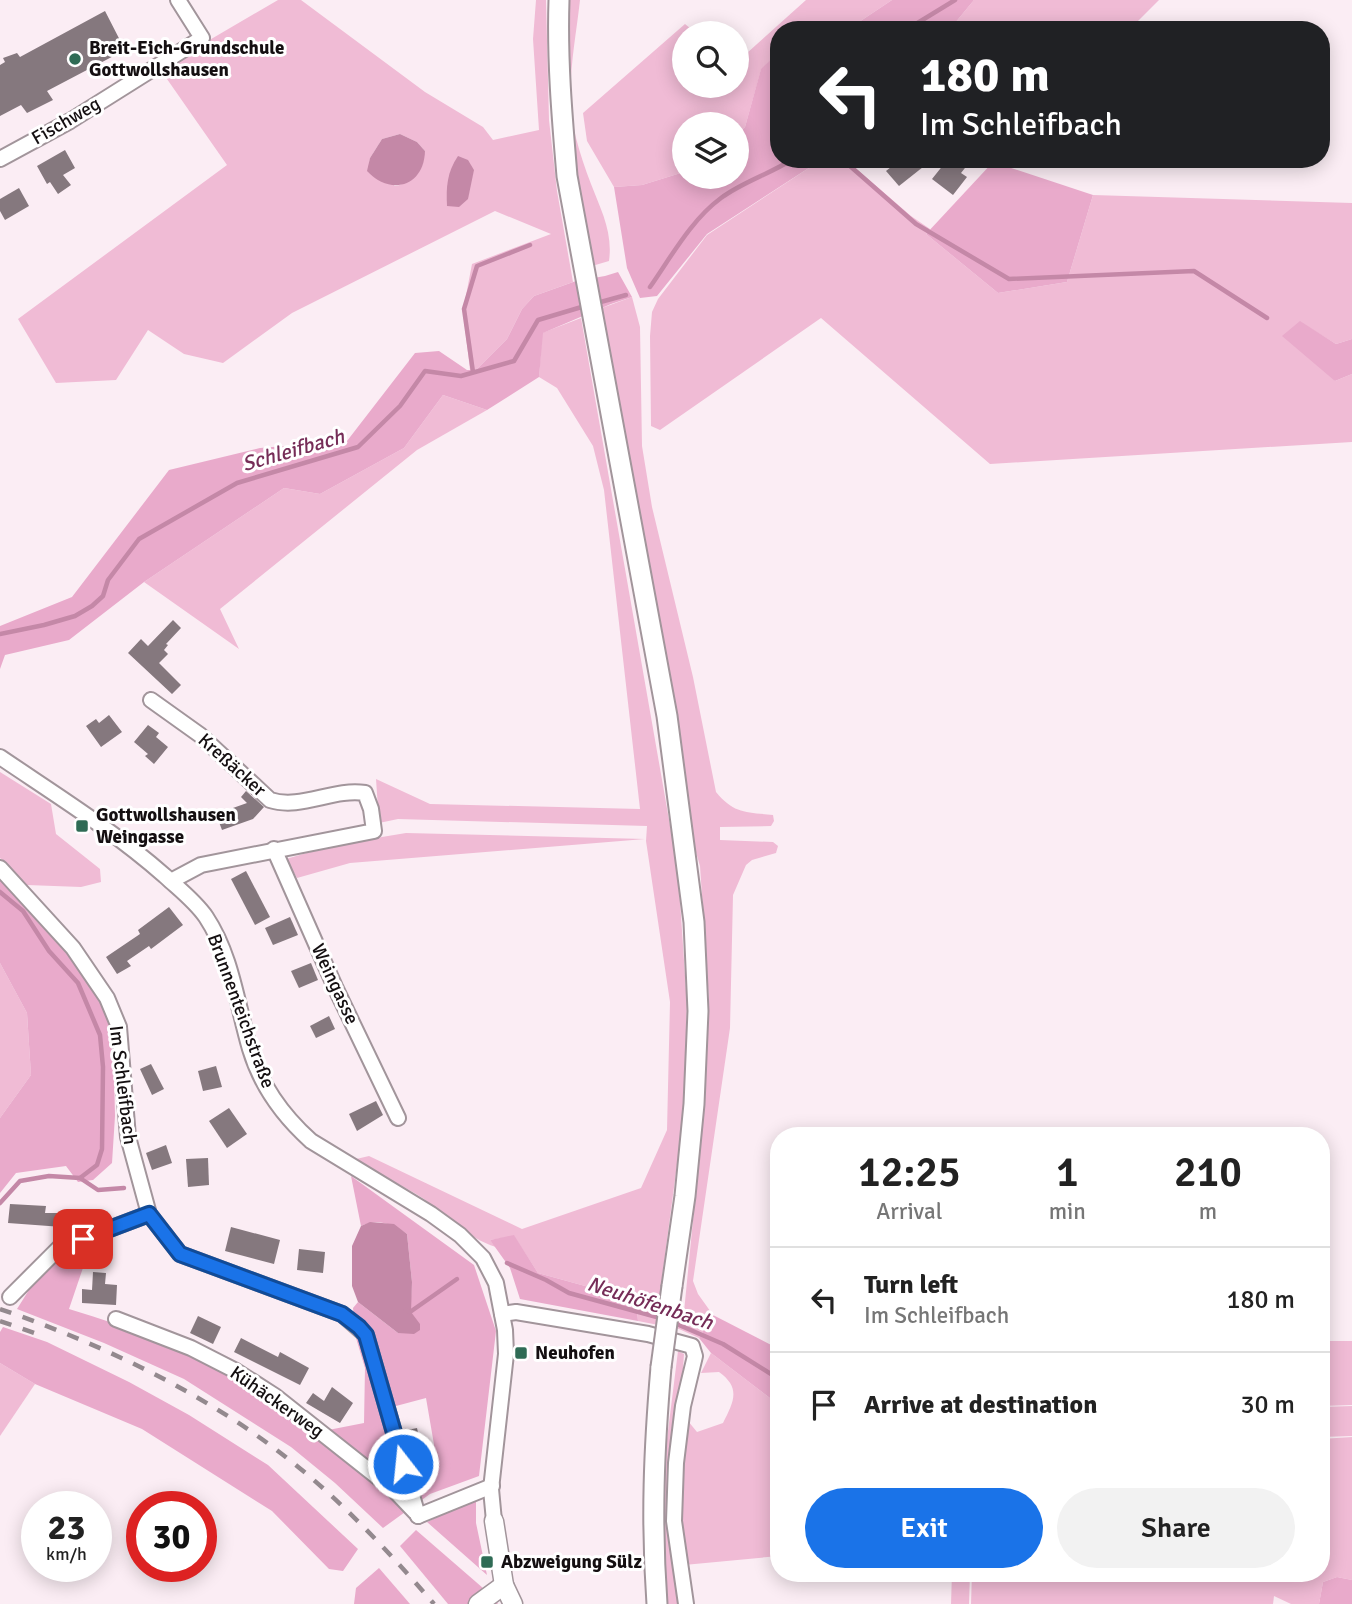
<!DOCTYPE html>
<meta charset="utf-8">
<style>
:root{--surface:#fff;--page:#f2f2f2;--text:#222;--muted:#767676;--line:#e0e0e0;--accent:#1a73e8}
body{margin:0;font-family:Signika,sans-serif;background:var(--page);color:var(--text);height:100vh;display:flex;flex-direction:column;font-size:26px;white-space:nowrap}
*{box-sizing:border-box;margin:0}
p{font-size:23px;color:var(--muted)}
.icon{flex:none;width:38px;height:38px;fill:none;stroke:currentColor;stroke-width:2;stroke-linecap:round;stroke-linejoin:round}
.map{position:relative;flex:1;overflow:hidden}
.drawer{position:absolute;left:770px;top:1127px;width:560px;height:455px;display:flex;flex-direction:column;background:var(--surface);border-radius:28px;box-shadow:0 4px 18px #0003}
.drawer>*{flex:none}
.guide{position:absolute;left:770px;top:21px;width:560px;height:147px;border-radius:28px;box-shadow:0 4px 18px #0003;background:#202124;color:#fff;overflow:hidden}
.fabs{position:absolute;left:672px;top:21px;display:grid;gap:14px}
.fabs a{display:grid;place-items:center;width:77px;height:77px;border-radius:50%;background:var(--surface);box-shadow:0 4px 18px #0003;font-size:35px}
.speed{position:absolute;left:21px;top:1491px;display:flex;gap:14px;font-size:35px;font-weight:700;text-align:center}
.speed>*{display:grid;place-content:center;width:91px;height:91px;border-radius:50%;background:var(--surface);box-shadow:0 4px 18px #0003;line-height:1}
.speed small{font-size:18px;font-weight:400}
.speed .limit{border:10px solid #d22;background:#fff;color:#111}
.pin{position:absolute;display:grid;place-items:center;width:60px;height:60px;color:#fff;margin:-30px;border-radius:14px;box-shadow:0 4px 10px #0006}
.me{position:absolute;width:77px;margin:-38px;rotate:344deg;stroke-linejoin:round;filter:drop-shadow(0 0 5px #0008)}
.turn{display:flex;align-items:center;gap:24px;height:147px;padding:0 35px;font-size:32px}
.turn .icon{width:91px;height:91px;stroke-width:2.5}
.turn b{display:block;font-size:49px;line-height:60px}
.eta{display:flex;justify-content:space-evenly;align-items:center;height:119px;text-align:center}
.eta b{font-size:42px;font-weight:600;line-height:49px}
.primary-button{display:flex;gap:14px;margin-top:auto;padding:14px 35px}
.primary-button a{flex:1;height:80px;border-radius:42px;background:var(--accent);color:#fff;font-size:28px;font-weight:600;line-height:80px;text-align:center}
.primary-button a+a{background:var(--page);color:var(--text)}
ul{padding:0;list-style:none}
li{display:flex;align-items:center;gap:21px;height:105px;padding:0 35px;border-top:2px solid var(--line)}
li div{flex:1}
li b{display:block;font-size:26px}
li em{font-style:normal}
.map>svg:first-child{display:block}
</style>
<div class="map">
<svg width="1352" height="1604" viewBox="0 0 1352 1604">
<rect width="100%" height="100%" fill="#fbedf4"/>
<g fill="#f0bbd5" fill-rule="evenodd">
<path d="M278,0H301L425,92L483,127L493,140L539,130L533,39L536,0H546L549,120L557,191L573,282L534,296L522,309L507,339L476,370H470L463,311L472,264L551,234L495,211L292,313L223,363L184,354L148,330L116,380L56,383L18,319L227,165L160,69ZM400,134L417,142L425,151C418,169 416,182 395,186L369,166L370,158L382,139Z"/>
<path d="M565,0H580C575,46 564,92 576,138C580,153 585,169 591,184C601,210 613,232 609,261L592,266L570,142Z"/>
<path d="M806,0H892L847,30H779V52L761,70L745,127L737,135V124H684V172L642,185L614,187L587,141L583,113L685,24L696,33H684V86H737V62Z"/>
<path d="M974,0H1159L1129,30H945L955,23Z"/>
<path d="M818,159H845L911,216L930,229L926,234L998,293L1067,282L1093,195L1352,203V339L1336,344L1300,322L1335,381L1352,374V442L990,464L821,318L660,430L651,426L650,336L652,312L658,299L707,235L818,162Z"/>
<path d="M632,297L640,327L642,446L652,507L693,677L716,792C734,814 746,812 773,815L774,821L771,826L720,827V840L773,842L778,846L776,853L752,860L746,865L733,895L730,1028L693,1281L698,1294L713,1315L699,1338L679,1329L638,1321L636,1300L538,1273L514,1236L490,1240L496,1247C467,1238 448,1216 424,1199C401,1184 376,1173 352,1160L369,1156L522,1229L641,1188L667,1130L670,1002L646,841L647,826L398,819L379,823L376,779L430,804L640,809L604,490L593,446L557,388L539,377L542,333L581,318L678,871L687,1005L684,1112L658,1308L684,1312L704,1108L709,1001L700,866L688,825L599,309Z"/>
<path d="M443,395L487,410L417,450L220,609L239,649L144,582L284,488L320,494L404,448Z"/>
<path d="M0,772L51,804L56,834L100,869L101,882L81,887L27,885L0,858Z"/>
<path d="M406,833L645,839L350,863L297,878L286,859L334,845Z"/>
<path d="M0,963L27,1013L31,1075L0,1118Z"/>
<path d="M1321,1341H1352V1405L1321,1406Z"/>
<path d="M678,1351L684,1354C682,1395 673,1435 669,1476C666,1520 672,1561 680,1604H666L663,1526L665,1455Z"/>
<path d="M711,1353L779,1405V1556L684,1565C677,1517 682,1469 688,1421L697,1432L723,1423C734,1401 741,1388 719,1372L701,1373Z"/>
<path d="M0,1363L35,1384L0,1436Z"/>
<path d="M1352,1406V1436L1321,1437V1407Z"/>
<path d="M1352,1437V1580L1337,1577L1323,1582L1319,1604H1291L1274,1596L1273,1604H971L972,1573H1321V1439Z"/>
<path d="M952,1573H970L969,1604H951Z"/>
</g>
<g fill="#e9aacb" fill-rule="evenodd">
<path d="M892,0H974L955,23L945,30H847Z"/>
<path d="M779,52V159H818V162L707,234L657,296L640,298L627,268L614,187L642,185L684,172V177H737V135L745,127L761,69Z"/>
<path d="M993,162L1093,195L1067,282L998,293L926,234Z"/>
<path d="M618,272L632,297L611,304L543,333L539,377L487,410L443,395L404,448L320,494L284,488L144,582L69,640L5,655L0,669V626L72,597L169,470L260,448L347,441L415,353L439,351L467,370H476L507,339L522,309L534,296L576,281L605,276Z"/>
<path d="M1300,321L1336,344L1352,339V374L1335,381L1282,336Z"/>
<path d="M0,872L67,951L102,999L113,1027L115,1116L112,1163L93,1180L78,1182L66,1166L16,1173L0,1193V1118L31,1075L27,1013L0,963Z"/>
<path d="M351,1176L474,1265L496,1331L479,1476L430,1494L383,1528L335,1483L291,1447L184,1379L104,1343L17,1309L39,1274L67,1251L86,1259L69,1309C139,1330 210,1358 271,1399C286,1409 299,1422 313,1433L364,1423L365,1368L356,1338L353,1308L358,1302L398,1333L410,1312L412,1282L407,1234C393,1224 378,1218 361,1226ZM426,1398L437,1462L395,1469L387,1426L396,1406Z"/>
<path d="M514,1235L538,1273L636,1300L638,1321L520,1299L510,1268L490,1240Z"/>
<path d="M713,1315L779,1349V1405L711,1353L699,1338Z"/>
<path d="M3,1327L47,1342L129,1382L189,1415L268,1465L358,1549L343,1571L329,1569L272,1511L142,1429L35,1384L0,1363V1332Z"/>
<path d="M476,1499V1523L487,1575L427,1522Z"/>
<path d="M416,1530L491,1595L498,1604H448L400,1546Z"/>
<path d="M379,1568L410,1604H354L356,1588Z"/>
<path d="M1337,1577L1352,1580V1604H1319L1323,1582Z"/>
</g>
<g fill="#c488a7">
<path d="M400,134L417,142L425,151C424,187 390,196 367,171L370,158L382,139Z"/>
<path d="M458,156L468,160L474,170L468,199L459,207L447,206C446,187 447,172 458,156Z"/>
<path d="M370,1222L394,1224L407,1234L412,1282L411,1312L420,1324V1330L414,1334L398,1333L358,1302L352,1286V1246L361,1226Z"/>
</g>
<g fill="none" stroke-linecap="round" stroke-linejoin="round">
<g stroke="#c488a7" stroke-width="4.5">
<path d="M906,30L955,0"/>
<path d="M842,159L916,224L1009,279L1194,271L1267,318"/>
<path d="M650,287C671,257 691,220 721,198C744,181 770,174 793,159"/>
<path d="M597,303L626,295"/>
<path d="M473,372L464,309L477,266L530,245"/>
<path d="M0,634L44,625L75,616L92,606L103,596L108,580L139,539L237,483L358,447L400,406L425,371L461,376L514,361L538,320L585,306"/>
<path d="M0,892L23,911L49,951L78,983L100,1035L103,1067L102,1149L97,1165L80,1178L49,1176L20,1181L0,1203"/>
<path d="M80,1178L98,1190L124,1188"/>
<path d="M507,1263L546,1280L569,1293L664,1319"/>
<path d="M406,1310L410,1312L457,1279"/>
<path d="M672,1322L723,1344L779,1379"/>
</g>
</g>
<g fill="#85787e">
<path d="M105,11L125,50L47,91L53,100L27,113L21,105L0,116V65L5,62L3,58L17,53L20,57Z"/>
<path d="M65,150L75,168L63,175L71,185L58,194L50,182L47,184L37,166Z"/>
<path d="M901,159H917L923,167L899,186L886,171Z"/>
<path d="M948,159H972L961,173L967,177L953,195L932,179Z"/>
<path d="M19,188L29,206L5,220L0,211V199Z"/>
<path d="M173,620L181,628L166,644L168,645L164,650L168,654L159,663L181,685L172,694L128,653L141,639L148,646Z"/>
<path d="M109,715L122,732L101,747L86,726L96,719L99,723Z"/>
<path d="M148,725L159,733L156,737L168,747L154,764L145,756L148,754L134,742Z"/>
<path d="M246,791L264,807L253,819L222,830L216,814L247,803L241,797Z"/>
<path d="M246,871L270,917L255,925L231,879Z"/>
<path d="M169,907L183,925L151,949L149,946L127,961L131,966L117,974L106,957L140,934L138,930Z"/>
<path d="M290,917L298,935L273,945L265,928Z"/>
<path d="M311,963L318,980L299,988L291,971Z"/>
<path d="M329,1016L335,1029L316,1038L310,1026Z"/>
<path d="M151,1064L164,1089L152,1095L140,1069Z"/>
<path d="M216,1066L222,1087L203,1091L198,1071Z"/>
<path d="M376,1101L383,1115L357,1131L349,1114Z"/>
<path d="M229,1108L247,1134L227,1148L209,1121Z"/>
<path d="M166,1145L172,1163L152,1170L146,1153Z"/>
<path d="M208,1158L209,1185L188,1187L186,1159Z"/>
<path d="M10,1204L46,1206L45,1213H76V1228L8,1223Z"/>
<path d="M231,1227L280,1240L274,1264L225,1251Z"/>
<path d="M299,1249L325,1252L323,1273L297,1270Z"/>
<path d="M93,1272L106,1273L105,1284L117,1285L116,1305L82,1303V1289L92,1290Z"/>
<path d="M198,1316L221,1327L213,1344L190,1333Z"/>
<path d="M241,1338L278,1357L280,1352L309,1368L300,1385L234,1352Z"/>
<path d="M332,1387L353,1403L340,1423L306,1403L313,1393L324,1401Z"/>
<path d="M417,1428L422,1451L410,1453L403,1431Z"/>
</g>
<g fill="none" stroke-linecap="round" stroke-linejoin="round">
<g stroke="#a2959b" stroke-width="18">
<g id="minor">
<path d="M0,159L70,121L202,38L178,0"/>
<path d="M151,700L200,735L270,800C301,810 333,788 365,793L371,809L374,831L201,865L171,881"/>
<path d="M0,757C56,795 114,831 165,876C179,889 195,901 206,917C232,956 237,1005 250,1049C261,1086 282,1115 311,1141L431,1214L460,1235L483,1258L496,1283L505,1330L506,1354L491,1489L494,1521"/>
<path d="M274,849L335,987L398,1118"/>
<path d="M0,868L73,948L107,998L119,1027L128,1137L149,1214L180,1254L342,1314L366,1335L418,1516"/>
<path d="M10,1297L59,1248L149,1214"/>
<path d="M502,1314L516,1312L648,1334L692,1346L695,1356L683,1406L676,1463L674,1521L686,1604"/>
<path d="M116,1319L191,1348L236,1371L275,1396L395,1491L415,1512"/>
<path d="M418,1516L492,1486"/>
</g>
</g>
<g stroke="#a2959b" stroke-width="21">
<g id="tertiary">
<path d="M494,1521L504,1585L513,1604"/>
<path d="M478,1604L504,1585"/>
</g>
</g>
<g stroke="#a2959b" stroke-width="23">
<g id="secondary">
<path d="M559,0C557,59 562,117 567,176L667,716L694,922L698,1011L694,1104L685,1196L672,1286"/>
<path d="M657,1604C651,1521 654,1449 661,1367"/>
</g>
</g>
<use href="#minor" stroke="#fff" stroke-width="14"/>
<use href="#tertiary" stroke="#fff" stroke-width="18"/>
<use href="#secondary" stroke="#fff" stroke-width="19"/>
<g stroke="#93898e" stroke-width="4.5" stroke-dasharray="12 12" stroke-linecap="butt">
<path d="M0,1309C99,1343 205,1393 287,1458C341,1500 390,1553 434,1604"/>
<path d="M0,1321L43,1336"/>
</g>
<g stroke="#a2959b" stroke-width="23" stroke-linecap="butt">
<path id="secondary-bridge" d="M661,1367L672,1286"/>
</g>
<use href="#secondary-bridge" stroke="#fff" stroke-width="19"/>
</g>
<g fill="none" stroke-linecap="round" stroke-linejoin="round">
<g stroke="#114b97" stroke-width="18">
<path id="route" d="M83,1239L149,1214L180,1254L342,1314L359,1327L366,1335L403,1464"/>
</g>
<use href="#route" stroke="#1a73e8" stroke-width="12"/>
</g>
<g fill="#2f6b55" stroke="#fff" stroke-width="2.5">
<circle cx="75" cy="59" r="7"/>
<rect x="75" y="819" width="14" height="14" rx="3.5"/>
<rect x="514" y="1346" width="14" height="14" rx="3.5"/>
<rect x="480" y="1555" width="14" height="14" rx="3.5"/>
</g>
<g text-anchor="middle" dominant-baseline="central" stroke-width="6" stroke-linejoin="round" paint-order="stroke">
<g font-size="19" font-weight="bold" fill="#140f11" stroke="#fff" text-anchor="start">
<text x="89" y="48">Breit-Eich-Grundschule<tspan x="89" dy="22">Gottwollshausen</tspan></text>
<text x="96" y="815">Gottwollshausen<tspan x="96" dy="22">Weingasse</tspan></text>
<text x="535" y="1353">Neuhofen</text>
<text x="501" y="1562">Abzweigung Sülz</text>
</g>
<g font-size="19" fill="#140f11" stroke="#fff">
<text transform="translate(66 121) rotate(-30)">Fischweg</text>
<text transform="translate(232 765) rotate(42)">Kreßäcker</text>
<text transform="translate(335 984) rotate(65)">Weingasse</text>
<text transform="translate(241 1011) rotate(70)">Brunnenteichstraße</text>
<text transform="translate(123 1085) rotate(83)">Im Schleifbach</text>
<text transform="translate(277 1402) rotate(35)">Kühäckerweg</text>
</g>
<g font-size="21" font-style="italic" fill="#762d58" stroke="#fff">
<text transform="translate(293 450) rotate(-16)">Schleifbach</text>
<text transform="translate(650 1303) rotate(18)">Neuhöfenbach</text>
</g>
</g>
</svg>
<div class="fabs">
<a><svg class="icon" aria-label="search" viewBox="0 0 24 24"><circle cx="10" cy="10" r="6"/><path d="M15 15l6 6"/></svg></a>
<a><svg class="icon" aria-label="layers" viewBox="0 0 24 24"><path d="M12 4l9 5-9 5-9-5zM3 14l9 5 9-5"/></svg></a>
</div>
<div class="speed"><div>23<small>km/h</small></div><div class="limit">30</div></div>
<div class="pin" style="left:83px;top:1239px;background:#d93025"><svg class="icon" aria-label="arrive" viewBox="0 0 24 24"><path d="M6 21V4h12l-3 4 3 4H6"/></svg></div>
<svg class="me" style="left:403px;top:1464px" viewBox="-20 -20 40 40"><circle r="17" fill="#1a73e8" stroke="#fff" stroke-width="3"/><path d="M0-11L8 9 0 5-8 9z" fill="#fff"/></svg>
<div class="guide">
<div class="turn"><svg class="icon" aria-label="left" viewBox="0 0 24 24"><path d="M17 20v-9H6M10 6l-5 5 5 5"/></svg><div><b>180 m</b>Im Schleifbach</div></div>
</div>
<section class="drawer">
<div class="eta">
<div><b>12:25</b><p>Arrival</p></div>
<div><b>1</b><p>min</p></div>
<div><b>210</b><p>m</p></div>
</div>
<ul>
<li><svg class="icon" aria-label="left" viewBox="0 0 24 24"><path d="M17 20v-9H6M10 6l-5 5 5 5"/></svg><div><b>Turn left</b><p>Im Schleifbach</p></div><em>180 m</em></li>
<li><svg class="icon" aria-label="arrive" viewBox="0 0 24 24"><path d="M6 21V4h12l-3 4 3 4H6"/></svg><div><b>Arrive at destination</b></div><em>30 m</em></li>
</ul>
<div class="primary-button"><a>Exit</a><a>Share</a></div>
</section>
</div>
